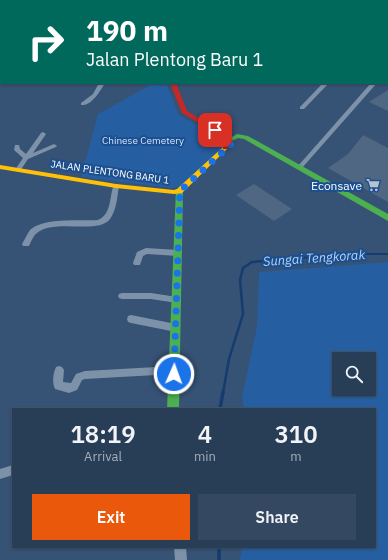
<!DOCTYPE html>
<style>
:root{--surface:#283e57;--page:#344961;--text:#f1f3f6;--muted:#a5aeba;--line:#44576d;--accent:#ea580c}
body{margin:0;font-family:"IBM Plex Sans",sans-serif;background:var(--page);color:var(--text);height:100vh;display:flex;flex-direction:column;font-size:15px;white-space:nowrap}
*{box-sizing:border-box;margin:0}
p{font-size:13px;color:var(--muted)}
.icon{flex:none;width:22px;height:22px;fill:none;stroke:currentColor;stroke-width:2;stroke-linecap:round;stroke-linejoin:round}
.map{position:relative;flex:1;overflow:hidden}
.sheet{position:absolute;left:12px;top:408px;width:364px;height:140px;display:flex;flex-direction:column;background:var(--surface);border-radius:0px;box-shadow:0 1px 3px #0004,0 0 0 1px var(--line)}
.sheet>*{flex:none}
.hud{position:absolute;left:0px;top:0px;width:388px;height:84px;box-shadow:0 1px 3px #0004,0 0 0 1px var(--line);background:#00695c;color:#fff;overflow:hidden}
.buttons{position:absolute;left:332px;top:352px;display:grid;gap:8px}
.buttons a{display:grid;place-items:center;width:44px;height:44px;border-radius:0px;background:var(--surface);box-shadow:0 1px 3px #0004,0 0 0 1px var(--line);font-size:20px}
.pin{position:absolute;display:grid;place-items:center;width:34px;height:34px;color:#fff;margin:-17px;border-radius:8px;box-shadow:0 2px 6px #0006}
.me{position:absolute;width:44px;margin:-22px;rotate:2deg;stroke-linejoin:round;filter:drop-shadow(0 0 3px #0008)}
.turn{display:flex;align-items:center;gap:14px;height:84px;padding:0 20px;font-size:18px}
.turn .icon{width:52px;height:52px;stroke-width:2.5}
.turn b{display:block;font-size:28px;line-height:34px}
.eta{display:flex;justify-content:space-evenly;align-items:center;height:68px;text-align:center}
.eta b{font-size:24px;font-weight:600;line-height:28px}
.action{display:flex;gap:8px;margin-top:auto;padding:8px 20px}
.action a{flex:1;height:46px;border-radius:0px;background:var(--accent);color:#fff;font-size:16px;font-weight:600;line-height:46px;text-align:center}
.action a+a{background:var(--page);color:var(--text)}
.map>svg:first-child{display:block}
</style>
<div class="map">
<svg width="388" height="560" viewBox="0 0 388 560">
<rect width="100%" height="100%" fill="#365274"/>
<g fill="#265fa1" fill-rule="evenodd">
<path d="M154,83H166L179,115L223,139L226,145L179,187L172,188L81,177L98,114Z"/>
<path d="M388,262V560H240L242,547H375V409H244L242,397L257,327L259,272ZM339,359H369V389H339Z"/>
</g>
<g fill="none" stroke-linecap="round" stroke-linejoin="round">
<path stroke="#153c6e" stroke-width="2" d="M278,260L345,254H388"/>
<path stroke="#153c6e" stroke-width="2.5" d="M223,393L229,359L243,314L240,280L243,268L252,262L290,259"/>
<g stroke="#153c6e" stroke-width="3.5">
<path d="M220,409L223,392"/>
<path d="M219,547V560"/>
</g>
</g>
<g fill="#506783">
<path d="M388,90V111L369,102Z"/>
<path d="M363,135L388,148V202L328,168L348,154Z"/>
<path d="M254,184L292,209L274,221L236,195Z"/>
</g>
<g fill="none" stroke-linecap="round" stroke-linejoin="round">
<g fill="#7d92a8" fill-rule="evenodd">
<rect x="85" y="0" width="4" height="1"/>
<rect x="128" y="0" width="4" height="1"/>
<path d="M282,0H287L288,1H283Z"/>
<path d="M334,0H340L341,1H335Z"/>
<rect x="0" y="4" width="1" height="3"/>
<rect x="387" y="17" width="1" height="2"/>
<rect x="387" y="38" width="1" height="3"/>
<rect x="0" y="68" width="1" height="2"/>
<rect x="387" y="73" width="1" height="4"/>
<path d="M99,83H105C100,91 92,106 81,105V103L93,94Z"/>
<path d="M323,83H329L304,109H300V107Z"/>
<path d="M371,83H377L302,168H298V166Z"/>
<path d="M43,132L46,134L33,153L54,144L57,146L56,147L28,159L20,171H16L15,170L23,158L14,150L15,145H19L20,149L26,154L41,133Z"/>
<path d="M114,184H118L119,186C117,197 117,209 110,219C98,235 55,218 37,233C33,236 31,242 29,246H23L22,244C25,239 27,234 30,230C44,217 80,221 98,220C112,214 109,197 114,184Z"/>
<path d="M146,248L178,250L182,253L178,256L147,254L143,256L140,265H134L133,263L137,252Z"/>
<path d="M122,293H151L177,297L180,298L181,300L180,302L177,303L151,299H122L119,298L118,296L119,294Z"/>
<path d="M131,315L176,324L179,325L180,328L179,331L176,332L131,323L128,322L127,319L128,316Z"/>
<path d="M59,366L62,367L64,370L63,382L71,383L76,374L85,371L174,366L177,367L179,370L177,373L174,374L85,379L82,380L77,390L69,393L55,389C52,383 53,373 56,367Z"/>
<path d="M13,465V475L0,479V469Z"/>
<path d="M174,547H186L187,560H175Z"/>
</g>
<g fill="#4caf50" fill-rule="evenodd">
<path d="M261,0H266L267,1H262Z"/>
<rect x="387" y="46" width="1" height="4"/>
<path d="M237,134L248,136L388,214V221L244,139L238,138L230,142L227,140Z"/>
<path d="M176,189H179L183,191L179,409H167Z"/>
</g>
<path fill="#ffc107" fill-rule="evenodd" d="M225,146L227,147V149L182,193L174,194L116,188L0,169V165L116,184L174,190L177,189L223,147Z"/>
<path fill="#c62828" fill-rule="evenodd" d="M170,83H176L187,111L231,137L234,143L227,149H223V147L227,143L226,139L182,113Z"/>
</g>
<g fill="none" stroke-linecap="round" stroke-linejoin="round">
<path stroke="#1a73e8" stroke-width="7" stroke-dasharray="0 12.6" d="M174,374L180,191L230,145L231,143L228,138L215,130"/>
</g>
<defs>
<g id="supermarket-bare" transform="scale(1.08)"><path d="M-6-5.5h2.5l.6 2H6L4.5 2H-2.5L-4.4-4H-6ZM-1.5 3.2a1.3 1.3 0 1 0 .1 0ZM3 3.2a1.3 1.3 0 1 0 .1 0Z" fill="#b9c2ce" stroke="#1b4f8f" stroke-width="2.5" paint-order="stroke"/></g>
</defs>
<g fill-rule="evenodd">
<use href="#supermarket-bare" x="373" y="185"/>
</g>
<g text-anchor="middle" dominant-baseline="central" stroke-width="4" stroke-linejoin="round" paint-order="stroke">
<g font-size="10" fill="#cfe3fa" stroke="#1b4f8f">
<text x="143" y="140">Chinese Cemetery</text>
</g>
<g font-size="10" fill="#fff" stroke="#1b4f8f">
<text transform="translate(110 172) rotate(8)">JALAN PLENTONG BARU 1</text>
</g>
<g font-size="12" fill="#fff" stroke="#1b4f8f" text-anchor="end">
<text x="362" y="185">Econsave</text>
</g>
<g font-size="13" font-style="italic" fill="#b5d3f5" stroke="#1b4f8f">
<text transform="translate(314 258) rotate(-4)">Sungai Tengkorak</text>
</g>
</g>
</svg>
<div class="buttons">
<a><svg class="icon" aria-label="search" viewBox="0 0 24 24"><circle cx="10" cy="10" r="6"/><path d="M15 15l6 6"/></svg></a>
</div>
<div class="pin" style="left:215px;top:130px;background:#d93025"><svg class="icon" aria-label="arrive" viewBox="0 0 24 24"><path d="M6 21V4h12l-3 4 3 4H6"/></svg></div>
<svg class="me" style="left:174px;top:374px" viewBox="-20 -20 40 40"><circle r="17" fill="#1a73e8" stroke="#fff" stroke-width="3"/><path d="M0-11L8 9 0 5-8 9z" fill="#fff"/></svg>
<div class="hud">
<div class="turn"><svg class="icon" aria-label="right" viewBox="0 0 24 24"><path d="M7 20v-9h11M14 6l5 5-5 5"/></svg><div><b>190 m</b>Jalan Plentong Baru 1</div></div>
</div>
<section class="sheet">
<div class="eta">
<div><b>18:19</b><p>Arrival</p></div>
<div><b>4</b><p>min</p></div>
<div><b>310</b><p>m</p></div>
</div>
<div class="action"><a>Exit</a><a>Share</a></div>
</section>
</div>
